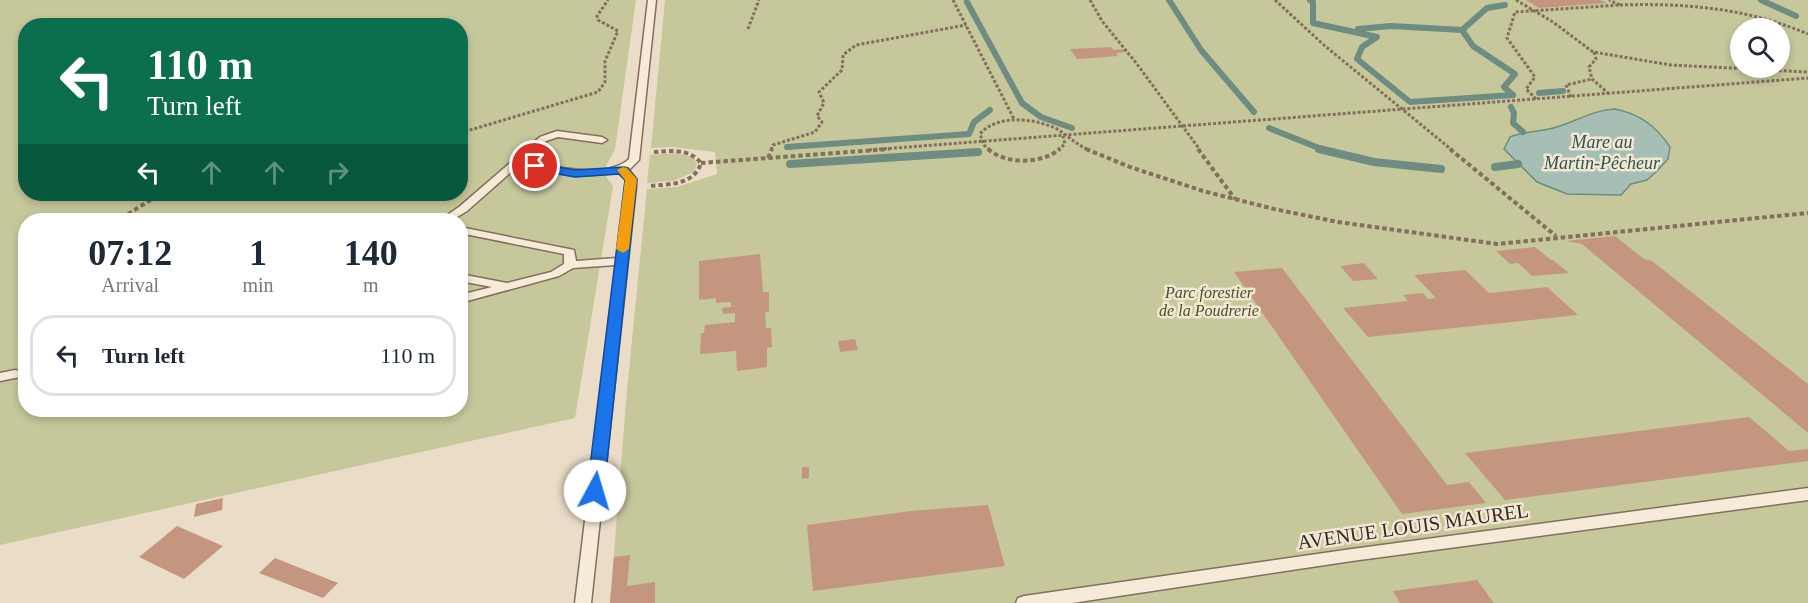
<!DOCTYPE html>
<meta charset="utf-8">
<style>
:root{--surface:#fff;--page:#f6f6f7;--text:#1f2937;--muted:#747a83;--line:#e0e1e3}
body{margin:0;font-family:"Times New Roman",serif;background:var(--page);color:var(--text);height:100vh;display:flex;flex-direction:column;font-size:22px;white-space:nowrap}
*{box-sizing:border-box;margin:0}
p{font-size:20px;color:var(--muted)}
.icon{flex:none;width:33px;height:33px;fill:none;stroke:currentColor;stroke-width:2;stroke-linecap:round;stroke-linejoin:round}
.map{position:relative;flex:1;overflow:hidden}
.details{position:absolute;left:18px;top:213px;width:450px;height:204px;display:flex;flex-direction:column;background:var(--surface);border-radius:24px;box-shadow:0 3px 9px #0003}
.details>*{flex:none}
.guide{position:absolute;left:18px;top:18px;width:450px;height:183px;border-radius:24px;box-shadow:0 3px 9px #0003;background:#0b6e4f;color:#fff;overflow:hidden}
.fabs{position:absolute;left:1730px;top:18px;display:grid;gap:12px}
.fabs a{display:grid;place-items:center;width:60px;height:60px;border-radius:50%;background:var(--surface);box-shadow:0 3px 9px #0003;font-size:30px}
.pin{position:absolute;display:grid;place-items:center;width:51px;height:51px;color:#fff;margin:-26px;border:3px solid #fff;border-radius:50%;box-shadow:0 2px 6px #0007}
.me{position:absolute;width:66px;margin:-33px;rotate:6deg;stroke-linejoin:round;filter:drop-shadow(0 0 4px #0008)}
.turn{display:flex;align-items:center;gap:21px;height:126px;padding:0 30px;font-size:27px}
.turn .icon{width:78px;height:78px;stroke-width:2.5}
.turn b{display:block;font-size:42px;line-height:51px}
.lanes{display:flex;align-items:center;height:57px;padding:0 30px;background:#0003;justify-content:center;gap:30px;direction:ltr}
.lanes .off{opacity:.35}
.eta{display:flex;justify-content:space-evenly;align-items:center;height:102px;text-align:center}
.eta b{font-size:36px;font-weight:800;line-height:42px}
ul{padding:0;list-style:none}
li{display:flex;align-items:center;gap:18px;height:81px;margin:0 12px 9px;padding:0 18px;border:3px solid var(--line);border-radius:24px}
li div{flex:1}
li b{display:block;font-size:22px}
li em{font-style:normal}
.map>svg:first-child{display:block}
</style>
<div class="map">
<svg width="1808" height="603" viewBox="0 0 1808 603">
<rect width="100%" height="100%" fill="#eadcc6"/>
<g fill="#c6c79b" fill-rule="evenodd">
<path d="M0,0H636L615,149L603,172L613,186L575,418L0,545ZM26,26H460V194H26ZM26,220H460V410H26Z"/>
<path d="M665,0H1808V603H610L627,390L647,189L677,187L717,174L715,152L672,147L651,148ZM1740,28H1779V68H1740Z"/>
<path d="M675,153L693,157L697,164L694,172L673,181L647,183L650,155Z"/>
</g>
<path fill="#a7beb5" stroke="#6e8c82" stroke-width="1.5" d="M1615,109C1640,114 1656,126 1670,147L1668,159L1658,170L1647,180L1631,184L1621,195L1567,194L1537,182L1504,149L1510,137C1525,131 1541,132 1557,127C1577,121 1593,110 1615,109Z"/>
<g fill="none" stroke-linecap="round" stroke-linejoin="round">
<g stroke="#6e8c82" stroke-width="6">
<path d="M1169,0L1201,50L1254,112"/>
<path d="M1310,0L1313,2V23L1377,37L1362,47L1357,59L1410,102L1513,95"/>
<path d="M1761,0L1796,16"/>
<path d="M967,2L1022,103L1041,117L1072,128"/>
<path d="M1505,5L1487,8L1462,30L1473,46L1515,74L1504,87L1513,95"/>
<path d="M1358,29L1391,26L1462,30"/>
<path d="M1539,93L1563,91"/>
<path d="M1511,107L1514,113L1513,123L1523,132"/>
<path d="M1269,128L1324,150"/>
<path d="M787,147L969,134L974,122L990,110"/>
</g>
<g stroke="#6e8c82" stroke-width="8">
<path d="M1319,149L1374,162L1441,169"/>
<path d="M790,164L978,152"/>
<path d="M1495,167L1518,164"/>
</g>
</g>
<g fill="#c5967f">
<path d="M1526,0H1600L1607,3L1539,8Z"/>
<path d="M1111,47L1114,50L1123,49L1126,52L1116,53L1118,56L1077,59L1070,49Z"/>
<path d="M1615,236L1644,259L1652,261L1808,384V433L1582,244L1566,241Z"/>
<path d="M1535,247L1551,260H1553L1569,273L1532,276L1518,263L1510,264L1496,251Z"/>
<path d="M760,254L763,292H769V312H765L766,328H771L772,347L767,348V367L737,371L736,351L700,354L701,333H704L705,325L735,322V313L723,314L722,308L731,307V302L716,303V298L699,300V261Z"/>
<path d="M1364,263L1378,279L1353,281L1340,266Z"/>
<path d="M1282,268L1447,485L1469,482L1486,503L1402,514L1234,272Z"/>
<path d="M1465,270L1489,293L1547,287L1578,315L1368,337L1343,308L1408,301L1403,295L1423,293L1428,299L1436,298L1414,275Z"/>
<path d="M855,339L858,350L840,352L838,341Z"/>
<path d="M1749,417L1789,451L1808,449V461L1505,500L1465,453Z"/>
<path d="M802,467H809V478L802,479Z"/>
<path d="M223,498L222,510L194,517L196,504Z"/>
<path d="M988,505L1005,566L813,591L807,525L911,511Z"/>
<path d="M177,526L223,546L184,579L139,557Z"/>
<path d="M630,555L627,586L655,582V603H610L614,557Z"/>
<path d="M275,558L338,583L323,598L259,573Z"/>
<path d="M1477,580L1494,603H1400L1393,591Z"/>
</g>
<g fill="none" stroke-linecap="round" stroke-linejoin="round">
<g stroke="#846e5d" stroke-width="3">
<g id="service">
<path d="M648,0H656L639,160L628,171L636,179V187L591,603H575L616,265L573,268L559,276L460,303V295L492,287L460,281V274L507,283L551,272L564,264V254L460,233V227L574,250L576,261L617,258L626,180L619,173L575,176L518,166L467,211L452,220H440L459,207L540,137L557,131L602,137L607,140L602,143L558,137L546,141L523,161C552,166 606,180 629,159Z"/>
<path d="M15,370L20,371L22,374L20,377L0,381V373Z"/>
<path d="M1808,488V500L1352,561L1072,603H1016L1018,598L1024,596L1352,549Z"/>
</g>
</g>
<g stroke="#846e5d" stroke-width="3" stroke-dasharray="3 2" stroke-linecap="butt">
<path d="M953,0L1014,119"/>
<path d="M1090,0L1102,21L1137,64L1200,150"/>
<path d="M1275,0L1325,46L1452,150"/>
<path d="M1516,0L1553,22L1593,52L1671,65L1808,72"/>
<path d="M1620,5C1685,3 1747,8 1808,34"/>
<path d="M748,29L759,0"/>
<path d="M1594,52L1596,59L1589,67L1592,79L1608,93"/>
<path d="M1571,97L1566,85L1592,79"/>
<path d="M1536,99L1526,89L1535,77L1507,38L1515,12L1620,5L1609,0"/>
<path d="M460,133L598,92L605,82V61L618,31L598,20L597,16L608,0"/>
<path d="M771,150L773,145L815,132L822,122L817,116L824,103L819,92L842,70L843,55L856,45L966,25"/>
<path d="M869,150L1808,78"/>
<path d="M990,150L984,145L980,134C997,114 1035,118 1057,129C1068,136 1077,145 1089,150"/>
<path d="M1058,150L1065,144L1063,136"/>
</g>
<g stroke="#846e5d" stroke-width="4" stroke-dasharray="4.5 3" stroke-linecap="butt">
<path d="M988,149C1006,165 1042,164 1060,149"/>
<path d="M1086,149L1130,167L1203,191L1274,209L1338,222L1497,244L1808,213"/>
<path d="M1198,149L1235,199"/>
<path d="M1450,149L1556,236"/>
<path d="M768,158L772,149"/>
<path d="M701,163L889,149"/>
<path d="M651,186C670,184 694,185 701,163C689,148 670,151 653,152"/>
<path d="M125,220V216L160,194"/>
</g>
<use href="#service" fill="#f6ead8" fill-rule="evenodd"/>
</g>
<path fill="#1a73e8" stroke="#114b97" stroke-width="1.5" d="M535,163L575,170L624,167L628,168L637,179L604,491L601,496L595,497L589,496L587,491L625,180L619,174L575,177L531,169V164Z"/>
<path fill="#f59e0b" d="M623,167L627,168L637,179L629,249L623,253L616,249L625,180L617,170Z"/>
<g text-anchor="middle" dominant-baseline="central" stroke-width="5" stroke-linejoin="round" paint-order="stroke">
<g font-size="16" font-style="italic" fill="#4a5028" stroke="#f2e7d5">
<text x="1209" y="292">Parc forestier<tspan x="1209" dy="18">de la Poudrerie</tspan></text>
</g>
<g font-size="18" font-style="italic" fill="#30544e" stroke="#f2e7d5">
<text x="1602" y="142">Mare au<tspan x="1602" dy="21">Martin-Pêcheur</tspan></text>
</g>
<g font-size="20" fill="#352820" stroke="#f2e7d5">
<text transform="translate(1413 526) rotate(-8)">AVENUE LOUIS MAUREL</text>
</g>
</g>
</svg>
<div class="fabs">
<a><svg class="icon" aria-label="search" viewBox="0 0 24 24"><circle cx="10" cy="10" r="6"/><path d="M15 15l6 6"/></svg></a>
</div>
<div class="pin" style="left:535px;top:166px;background:#d93025"><svg class="icon" aria-label="arrive" viewBox="0 0 24 24"><path d="M6 21V4h12l-3 4 3 4H6"/></svg></div>
<svg class="me" style="left:595px;top:491px" viewBox="-20 -20 40 40"><circle r="19" fill="#fff"/><path d="M0-13L10 11 0 6-10 11z" fill="#1a73e8"/></svg>
<div class="guide">
<div class="turn"><svg class="icon" aria-label="left" viewBox="0 0 24 24"><path d="M17 20v-9H6M10 6l-5 5 5 5"/></svg><div><b>110 m</b>Turn left</div></div>
<div class="lanes"><svg class="icon" aria-label="left" viewBox="0 0 24 24"><path d="M17 20v-9H6M10 6l-5 5 5 5"/></svg><svg class="icon off" aria-label="ahead" viewBox="0 0 24 24"><path d="M12 20V5M6 11l6-6 6 6"/></svg><svg class="icon off" aria-label="ahead" viewBox="0 0 24 24"><path d="M12 20V5M6 11l6-6 6 6"/></svg><svg class="icon off" aria-label="right" viewBox="0 0 24 24"><path d="M7 20v-9h11M14 6l5 5-5 5"/></svg></div>
</div>
<section class="details">
<div class="eta">
<div><b>07:12</b><p>Arrival</p></div>
<div><b>1</b><p>min</p></div>
<div><b>140</b><p>m</p></div>
</div>
<ul>
<li><svg class="icon" aria-label="left" viewBox="0 0 24 24"><path d="M17 20v-9H6M10 6l-5 5 5 5"/></svg><div><b>Turn left</b></div><em>110 m</em></li>
</ul>
</section>
</div>
